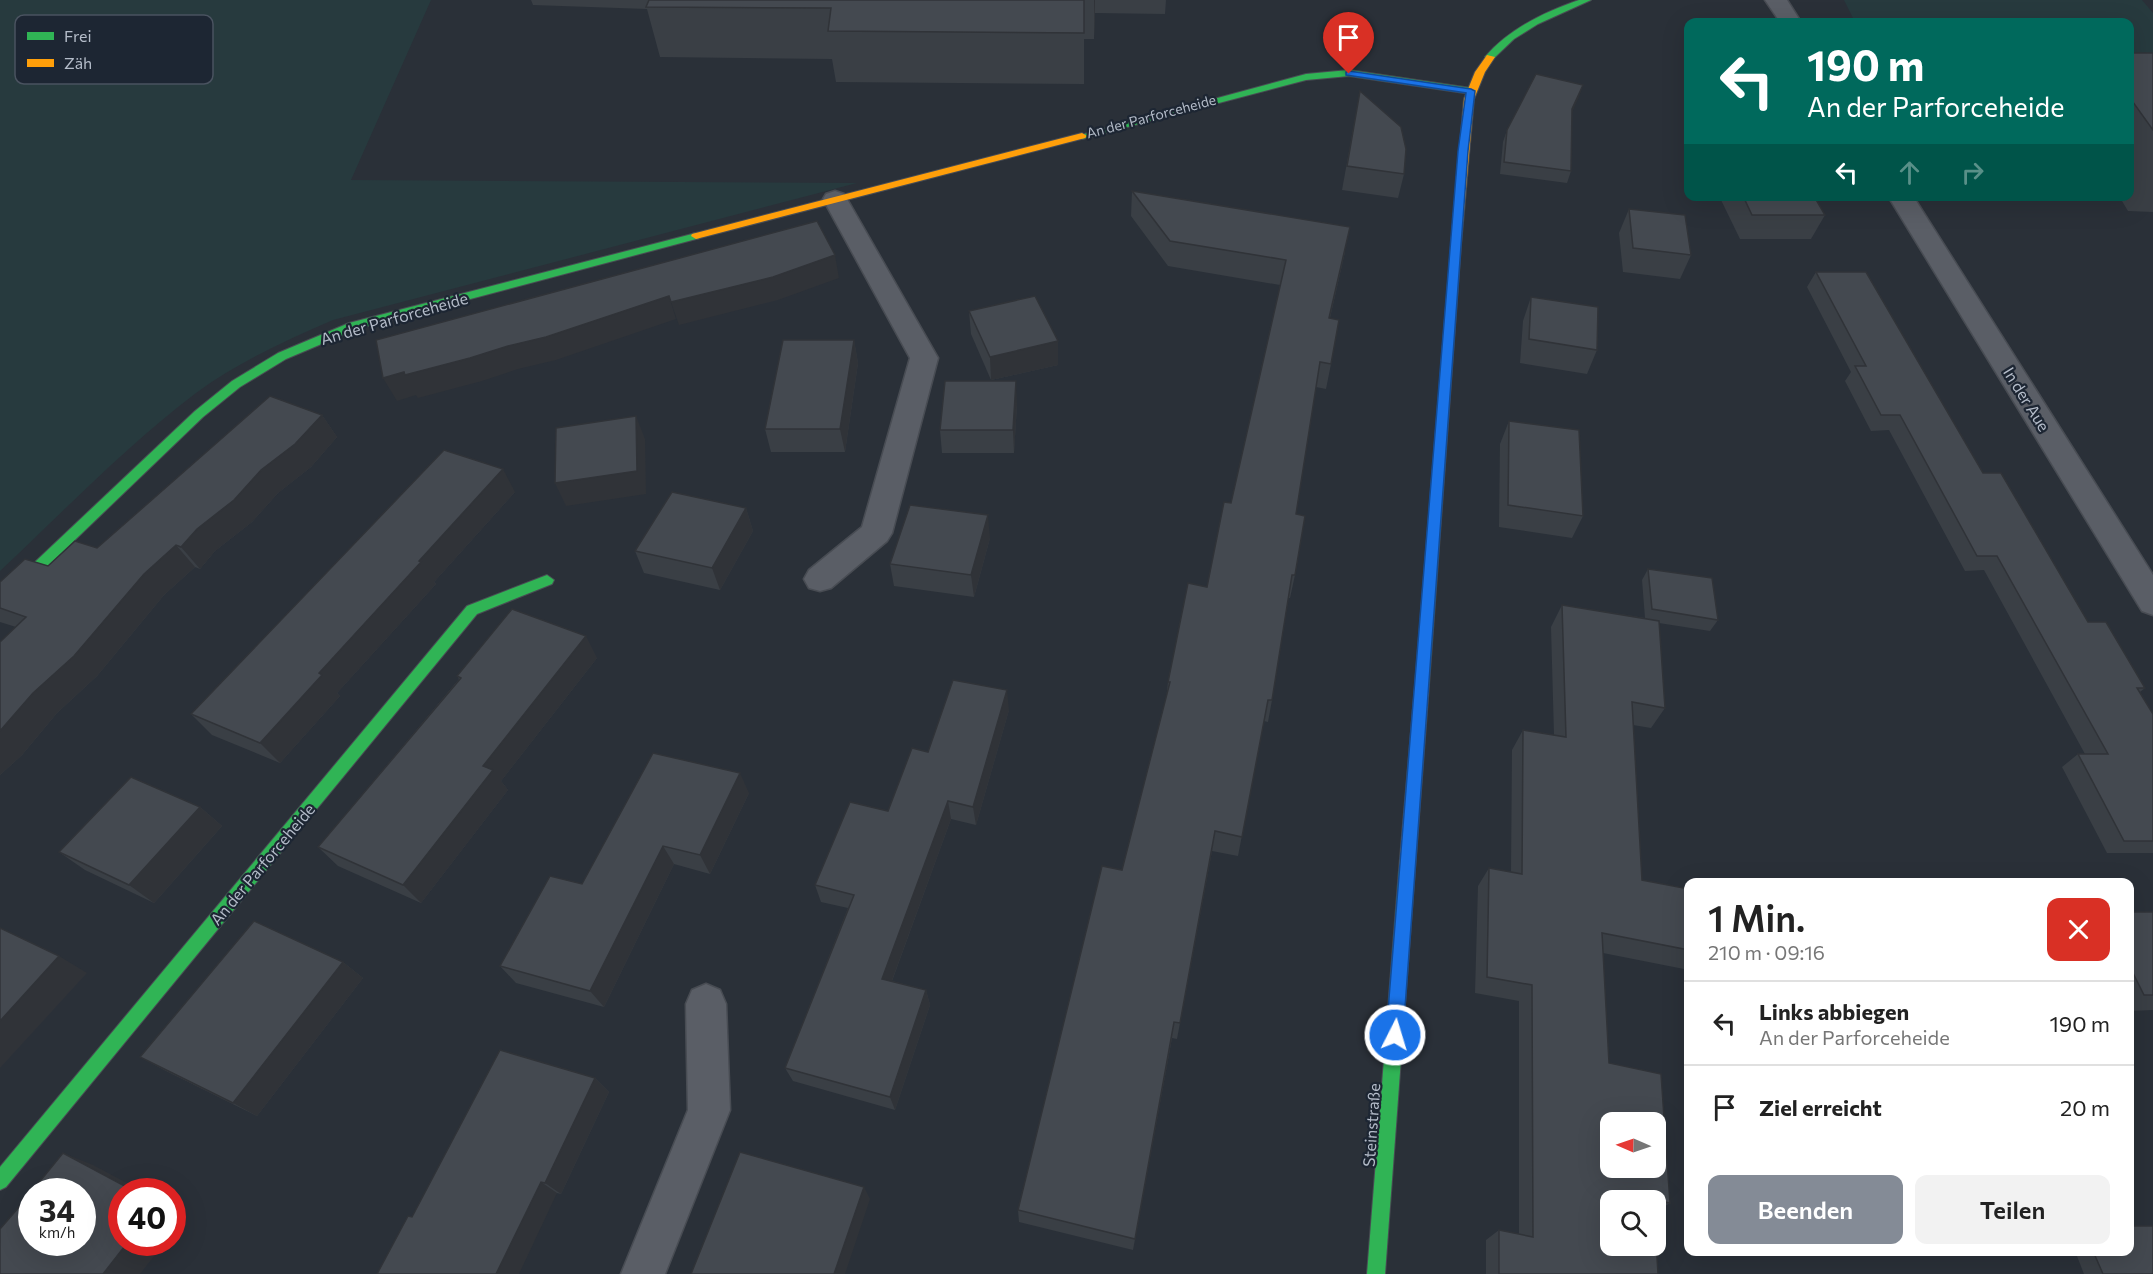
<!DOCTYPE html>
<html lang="de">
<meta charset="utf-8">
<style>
:root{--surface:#fff;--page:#f2f2f2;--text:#222;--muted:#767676;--line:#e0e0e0;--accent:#848b96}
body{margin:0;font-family:Commissioner,sans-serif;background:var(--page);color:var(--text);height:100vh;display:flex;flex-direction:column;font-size:22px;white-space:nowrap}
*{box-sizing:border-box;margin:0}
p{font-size:20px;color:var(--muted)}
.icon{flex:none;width:33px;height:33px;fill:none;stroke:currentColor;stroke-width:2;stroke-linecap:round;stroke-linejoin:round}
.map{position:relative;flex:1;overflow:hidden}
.sheet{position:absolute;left:1684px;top:878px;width:450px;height:378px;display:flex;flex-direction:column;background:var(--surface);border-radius:12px;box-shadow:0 6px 24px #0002}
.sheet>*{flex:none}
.hud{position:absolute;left:1684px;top:18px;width:450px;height:183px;border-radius:12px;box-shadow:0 6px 24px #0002;background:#00695c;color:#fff;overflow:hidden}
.needle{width:39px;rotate:272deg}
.controls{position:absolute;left:1600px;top:1112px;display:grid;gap:12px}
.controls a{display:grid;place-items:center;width:66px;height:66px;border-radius:12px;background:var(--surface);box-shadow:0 6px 24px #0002;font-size:30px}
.speed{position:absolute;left:18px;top:1178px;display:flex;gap:12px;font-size:30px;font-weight:700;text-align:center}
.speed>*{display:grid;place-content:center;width:78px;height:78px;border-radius:50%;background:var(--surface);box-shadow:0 6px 24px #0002;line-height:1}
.speed small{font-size:15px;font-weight:400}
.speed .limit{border:9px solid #d22;background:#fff;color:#111}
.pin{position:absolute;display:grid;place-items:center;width:51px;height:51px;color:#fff;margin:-62px -26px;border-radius:50% 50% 50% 0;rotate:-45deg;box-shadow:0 0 6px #0007}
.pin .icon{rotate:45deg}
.me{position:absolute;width:66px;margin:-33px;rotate:5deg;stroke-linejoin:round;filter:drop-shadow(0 0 4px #0008)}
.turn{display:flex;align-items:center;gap:21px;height:126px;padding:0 24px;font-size:27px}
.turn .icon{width:78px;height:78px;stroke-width:2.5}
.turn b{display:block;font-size:42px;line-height:51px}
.lanes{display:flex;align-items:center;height:57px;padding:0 24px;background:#0003;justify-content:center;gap:30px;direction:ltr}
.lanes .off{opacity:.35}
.round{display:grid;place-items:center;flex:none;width:63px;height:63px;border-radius:12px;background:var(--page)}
.head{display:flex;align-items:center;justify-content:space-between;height:102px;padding:0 24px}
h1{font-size:36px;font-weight:600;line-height:45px}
.cta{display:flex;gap:12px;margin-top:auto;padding:12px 24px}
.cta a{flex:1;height:69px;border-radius:12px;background:var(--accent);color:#fff;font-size:24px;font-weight:600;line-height:69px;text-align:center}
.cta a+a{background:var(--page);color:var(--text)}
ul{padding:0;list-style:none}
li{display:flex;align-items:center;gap:18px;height:84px;padding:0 24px;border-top:2px solid var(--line)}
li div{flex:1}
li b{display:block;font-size:22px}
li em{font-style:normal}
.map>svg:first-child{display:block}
</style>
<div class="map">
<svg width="2153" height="1274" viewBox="0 0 2153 1274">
<rect width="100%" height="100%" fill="#2a3038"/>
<g fill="#273a3e">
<path d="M0,0H431L351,180L857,183L333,320C285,341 238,362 196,393C126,446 64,511 0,571Z"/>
<path d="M1844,0H2142L2153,13V74L2130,73V22H1855Z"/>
</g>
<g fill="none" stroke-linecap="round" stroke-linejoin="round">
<g stroke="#484c53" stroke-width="3">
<g id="street">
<path d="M1765,0H1787L1801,22H1780Z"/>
<path d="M835,191L844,194L847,199L938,358L892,533L887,541L831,588L820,591L809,588L804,579L809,570L862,527L910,358L823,199L826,194Z"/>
<path d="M1888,196H1913L2153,575V615L2142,611Z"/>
<path d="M706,984L720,990L726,1004L730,1110L665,1274H621L688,1110L686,1004L692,990Z"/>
</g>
</g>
<g stroke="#484c53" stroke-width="2">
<g id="fast">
<path d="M1579,0H1591L1538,24L1514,39L1493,59L1485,57C1509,29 1544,12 1579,0Z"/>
<path d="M1349,70L1471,88L1476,91L1471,94L1349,76L1306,80L1082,139L1077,136L1306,74Z"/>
<path d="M696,233L700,234V238L357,329L286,359L240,387L203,417L5,607L0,608V595L195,411L232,381L278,353L349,323Z"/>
<path d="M1456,242L1461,245L1429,685L1427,689L1422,691L1417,689L1415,685L1451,245Z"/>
<path d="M547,575L554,580L552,584L477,614L6,1187L0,1190V1167L467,606Z"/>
<path d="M1407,863L1412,865L1415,870L1385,1274H1367L1399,870L1402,865Z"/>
</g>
</g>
<g stroke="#484c53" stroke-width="2">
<g id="slow">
<path d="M1487,55L1495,57L1485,72L1474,99L1461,245L1456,248L1451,245L1464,99L1475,72Z"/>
<path d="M1082,133L1087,136L1085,138L696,239L691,236L692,234Z"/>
<path d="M1422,679L1427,681L1429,685L1415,870L1412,875L1407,877L1402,875L1399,870L1415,685L1417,681Z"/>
</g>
</g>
<use href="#street" fill="#5a5e66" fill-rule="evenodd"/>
<use href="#fast" fill="#30b455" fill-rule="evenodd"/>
<use href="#slow" fill="#ff9f0a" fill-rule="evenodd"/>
</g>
<g fill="#3a3f45">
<path d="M531,0H1166L1165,14L1095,13L1094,39H1084V84L836,82L832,59L660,57L647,9L533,5Z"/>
<path d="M2130,53H2153V212L2128,211L2119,196H2130Z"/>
<path d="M1583,85L1572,112L1571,171L1567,183L1500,174L1503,142L1507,130Z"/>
<path d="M1360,91L1404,174L1398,198L1342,190Z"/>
<path d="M1132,191L1345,252L1330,318L1331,364L1326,389L1316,387L1296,514L1295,575L1290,598H1288L1272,700L1268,722L1264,721L1238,856L1212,851L1177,1039L1172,1038L1133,1250L1019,1222L1018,1210L1122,870L1166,700L1168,682L1207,587L1231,503L1280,285L1168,266L1131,216Z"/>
<path d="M1723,196H1814L1825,215L1811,239H1740L1721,200Z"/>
<path d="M1629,209L1691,255L1680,279L1623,272L1619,233Z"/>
<path d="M1816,272L1983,473L2088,622L2145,688L2140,692L2153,714V853H2107L2062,767L2078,754H2085L1984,570L1965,571L1889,430L1871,431L1845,381L1851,372L1807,287Z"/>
<path d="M1531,297L1597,350L1587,374L1520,363L1523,321Z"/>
<path d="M969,311L1058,365L991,380L971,334Z"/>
<path d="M854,340L858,363L845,452H771L765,429Z"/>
<path d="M1017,405L1014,453H942L940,430Z"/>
<path d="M322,415L337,437L311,467L278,493L252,522L215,551L200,569L195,567L164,595L97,676L57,713L22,755L0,775V642L16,627L0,622V582L48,566L97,548Z"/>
<path d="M1509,421L1583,516L1572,538L1499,527L1500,444Z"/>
<path d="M515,492L434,582L436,584L337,693L340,696L280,763L212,735L191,714Z"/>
<path d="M746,508L753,531L720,590L644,573L635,551Z"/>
<path d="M990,538L974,597L894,586L890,564Z"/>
<path d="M1648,569L1718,620L1710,631L1659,623L1665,708L1651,728L1633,725L1642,880L1689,889V970L1603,953L1609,1063L1670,1203L1656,1212V1200H1611L1658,1274H1486V1240L1499,1230L1519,1234V1001L1475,993L1478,886L1489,868L1511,872L1512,750L1523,730L1554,735L1551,627L1562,605L1645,618L1642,580Z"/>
<path d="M597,658L501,781L508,790L421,903L338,866L318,847L459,679L457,676Z"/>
<path d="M1009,710L976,825L951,819L892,981L926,990L930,1005L895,1110L793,1081L785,1068L848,908L821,902L815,885L888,811L928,752Z"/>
<path d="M749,793L710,874L674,864L604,1007L516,983L500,966L582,884Z"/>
<path d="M200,807L222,826L154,903L85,870L59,852Z"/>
<path d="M2130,912H2153V1010L2130,1011Z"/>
<path d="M343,962L363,978L257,1116L166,1071L140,1057Z"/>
<path d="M595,1078L609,1092L561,1194L557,1193L412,1217Z"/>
<path d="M2075,1251H2130L2153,1274H2084Z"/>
</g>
<g fill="#303338">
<path d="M1094,0H1095L1094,39Z"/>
<path d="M1583,85L1579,97L1568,121L1572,109Z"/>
<path d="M835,255L839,278L778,300L679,325L671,302Z"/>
<path d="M669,296L676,319L556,360L518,369L482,381L418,398L416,395L397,401L383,378Z"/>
<path d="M854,340L858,363L845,452L840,429Z"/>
<path d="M1058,341V365L991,380L990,357Z"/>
<path d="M1016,381L1017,405L1014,453L1013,430Z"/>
<path d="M322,415L337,437L311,467L278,493L252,522L215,551L200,569L181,547L197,529Z"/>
<path d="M636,416L645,439L646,494L566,506L555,483Z"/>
<path d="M503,469L515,492L434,582L436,584L337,693L340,696L280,763L260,743L319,673L419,561Z"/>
<path d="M746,508L753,531L720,590L712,568Z"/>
<path d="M988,515L990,538L974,597L971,575Z"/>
<path d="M176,545L195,567L164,595L97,676L57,713L22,755L0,775V731L33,693L144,574Z"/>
<path d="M586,636L597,658L501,781L508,790L421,903L403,885L483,766Z"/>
<path d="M1007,690L1009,710L976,825L973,807Z"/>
<path d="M740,773L749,793L710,874L700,855Z"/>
<path d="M948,801L951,819L887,994L882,979Z"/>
<path d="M200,807L222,826L154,903L129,885Z"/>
<path d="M663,846L674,864L604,1007L590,991Z"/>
<path d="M59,956L87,973L0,1068V1021Z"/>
<path d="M343,962L363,978L257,1116L233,1103Z"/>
<path d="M926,990L930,1005L895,1110L890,1097Z"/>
<path d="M595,1078L609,1092L561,1194L545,1183Z"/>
<path d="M63,1153L93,1165L142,1191H134Z"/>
<path d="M541,1182L557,1193L519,1274H496Z"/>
<path d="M864,1187L870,1199L845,1274H834Z"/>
<path d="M172,1207L186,1214L172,1232Z"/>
<path d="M128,1242H165L140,1274H103Z"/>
</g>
<g fill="#444950" stroke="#303338" stroke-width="1.5" fill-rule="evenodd">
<path d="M649,0H1084V33L828,31L831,8L646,7Z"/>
<path d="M2130,53H2153V130L2130,98Z"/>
<path d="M1536,74L1583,85L1572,109L1571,171L1504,162L1507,130Z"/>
<path d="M1360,91L1401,127L1406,149L1404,174L1347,166Z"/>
<path d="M1132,191L1350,227L1329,318L1339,320L1331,364L1320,362L1296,514L1305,516L1295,575H1292L1272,700H1268L1242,837L1215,831L1180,1023L1174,1022L1135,1239L1018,1210L1102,866L1122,870L1170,682H1168L1188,583L1207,587L1224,502L1231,503L1286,260L1170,241Z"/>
<path d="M1743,196H1814L1825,215H1752Z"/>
<path d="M1629,209L1685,215L1691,255L1633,248Z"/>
<path d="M817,221L835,255L773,277L671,302L669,296L546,337L508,346L470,358L405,375L404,372L383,378L376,340Z"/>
<path d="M1816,272H1866L1983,473H2001L2088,622H2106L2145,688H2137L2153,714V841H2124L2078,754H2108L1997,556H1977L1900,415H1881L1855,366H1866Z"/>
<path d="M1035,296L1058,341L990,357L969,311Z"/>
<path d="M1531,297L1598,307L1597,350L1529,339Z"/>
<path d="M783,340H854L840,429H765Z"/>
<path d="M945,381H1016L1013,430H940Z"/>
<path d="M270,396L322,415L295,444L261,470L234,500L197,529L181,547L176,545L144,574L74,656L33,693L0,731V642L26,617L0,608V582L25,559L48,566L75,541L97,548Z"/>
<path d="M636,416L637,471L555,483L556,428Z"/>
<path d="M1509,421L1579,430L1583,516L1508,505Z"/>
<path d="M444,450L503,469L419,561L421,562L319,673L322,675L260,743L191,714Z"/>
<path d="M672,492L746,508L712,568L635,551Z"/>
<path d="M910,505L988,515L971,575L890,564Z"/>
<path d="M1648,569L1712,578L1718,620L1652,609Z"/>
<path d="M1562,605L1659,621L1665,708L1632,702L1642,880L1689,889V950L1602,933L1609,1063L1661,1074L1670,1203L1654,1200H1611V1245H1656V1240L1658,1274H1499V1230L1533,1237L1532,985L1487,977L1489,868L1522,874L1523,730L1566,737ZM1611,1122H1656V1167H1611Z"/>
<path d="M512,609L586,636L483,766L493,770L403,885L318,847L461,678L457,676Z"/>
<path d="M953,680L1007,690L973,807L948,801L882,979L926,990L890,1097L785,1068L854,895L815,885L850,802L888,811L912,748L928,752Z"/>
<path d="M653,753L740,773L700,855L663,846L590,991L500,966L550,876L582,884Z"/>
<path d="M131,777L200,807L129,885L59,852Z"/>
<path d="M2130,912H2153V995H2144L2130,967Z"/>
<path d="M254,921L343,962L233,1103L140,1057Z"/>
<path d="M0,928L59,956L0,1021Z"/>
<path d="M500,1050L595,1078L545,1183L541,1182L496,1274H377L408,1216L412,1217Z"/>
<path d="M740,1152L864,1187L834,1274H691Z"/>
<path d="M63,1153L134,1191H122V1242H128L103,1274H0V1229L32,1192V1242H82V1191H32Z"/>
<path d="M2130,1226H2153V1274H2103L2093,1251H2130Z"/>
</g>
<path fill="#1a73e8" stroke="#114b97" stroke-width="1.5" d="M1349,71L1471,89L1475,91L1468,151L1403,1035L1400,1041L1395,1043L1389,1041L1386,1035L1458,151L1466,93L1346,75V72Z"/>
<g text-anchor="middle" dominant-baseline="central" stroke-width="4.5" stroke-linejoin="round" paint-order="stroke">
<g font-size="14" fill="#b4bcc9" stroke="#1d2633">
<text transform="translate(1151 116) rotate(-15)">An der Parforceheide</text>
</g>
<g font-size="16" fill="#b4bcc9" stroke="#1d2633">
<text transform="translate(394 318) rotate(-16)">An der Parforceheide</text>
<text transform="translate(2027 399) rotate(58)">In der Aue</text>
<text transform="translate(262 864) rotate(-50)">An der Parforceheide</text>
<text transform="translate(1371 1125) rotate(-86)">Steinstraße</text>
</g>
</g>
<rect x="15" y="15" width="198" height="69" rx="9" fill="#1d2633" stroke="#4a5360" stroke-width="1.5"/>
<rect x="27" y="32" width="27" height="8" fill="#30b455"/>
<rect x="27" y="59" width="27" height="8" fill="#ff9f0a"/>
<g font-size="16" fill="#b4bcc9">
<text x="64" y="42">Frei</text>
<text x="64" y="69">Zäh</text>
</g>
</svg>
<div class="controls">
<a><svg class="needle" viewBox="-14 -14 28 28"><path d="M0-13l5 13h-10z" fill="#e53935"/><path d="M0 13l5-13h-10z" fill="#767676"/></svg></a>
<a><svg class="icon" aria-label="search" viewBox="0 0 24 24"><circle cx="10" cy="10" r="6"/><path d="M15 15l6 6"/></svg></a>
</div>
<div class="speed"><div>34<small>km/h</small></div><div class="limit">40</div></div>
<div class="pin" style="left:1349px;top:74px;background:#d93025"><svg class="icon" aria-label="arrive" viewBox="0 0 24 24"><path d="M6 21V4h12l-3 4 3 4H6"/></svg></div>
<svg class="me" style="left:1395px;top:1035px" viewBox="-20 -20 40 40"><circle r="17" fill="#1a73e8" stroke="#fff" stroke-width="3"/><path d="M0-11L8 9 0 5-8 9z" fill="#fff"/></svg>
<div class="hud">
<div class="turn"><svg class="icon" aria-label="left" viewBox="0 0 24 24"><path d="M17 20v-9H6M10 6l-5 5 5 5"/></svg><div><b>190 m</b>An der Parforceheide</div></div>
<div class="lanes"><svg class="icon" aria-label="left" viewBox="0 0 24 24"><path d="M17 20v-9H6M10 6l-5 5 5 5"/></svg><svg class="icon off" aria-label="ahead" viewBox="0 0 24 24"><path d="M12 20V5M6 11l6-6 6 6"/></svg><svg class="icon off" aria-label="right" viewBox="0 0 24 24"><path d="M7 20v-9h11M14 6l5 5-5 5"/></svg></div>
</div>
<section class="sheet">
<div class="head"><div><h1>1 Min.</h1><p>210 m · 09:16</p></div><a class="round" style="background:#d93025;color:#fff"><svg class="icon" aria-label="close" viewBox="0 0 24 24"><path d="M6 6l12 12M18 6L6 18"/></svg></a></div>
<ul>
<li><svg class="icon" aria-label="left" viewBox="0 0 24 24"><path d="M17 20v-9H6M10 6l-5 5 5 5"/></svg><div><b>Links abbiegen</b><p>An der Parforceheide</p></div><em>190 m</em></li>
<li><svg class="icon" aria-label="arrive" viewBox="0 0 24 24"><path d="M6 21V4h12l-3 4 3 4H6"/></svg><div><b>Ziel erreicht</b></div><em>20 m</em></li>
</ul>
<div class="cta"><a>Beenden</a><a>Teilen</a></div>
</section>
</div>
